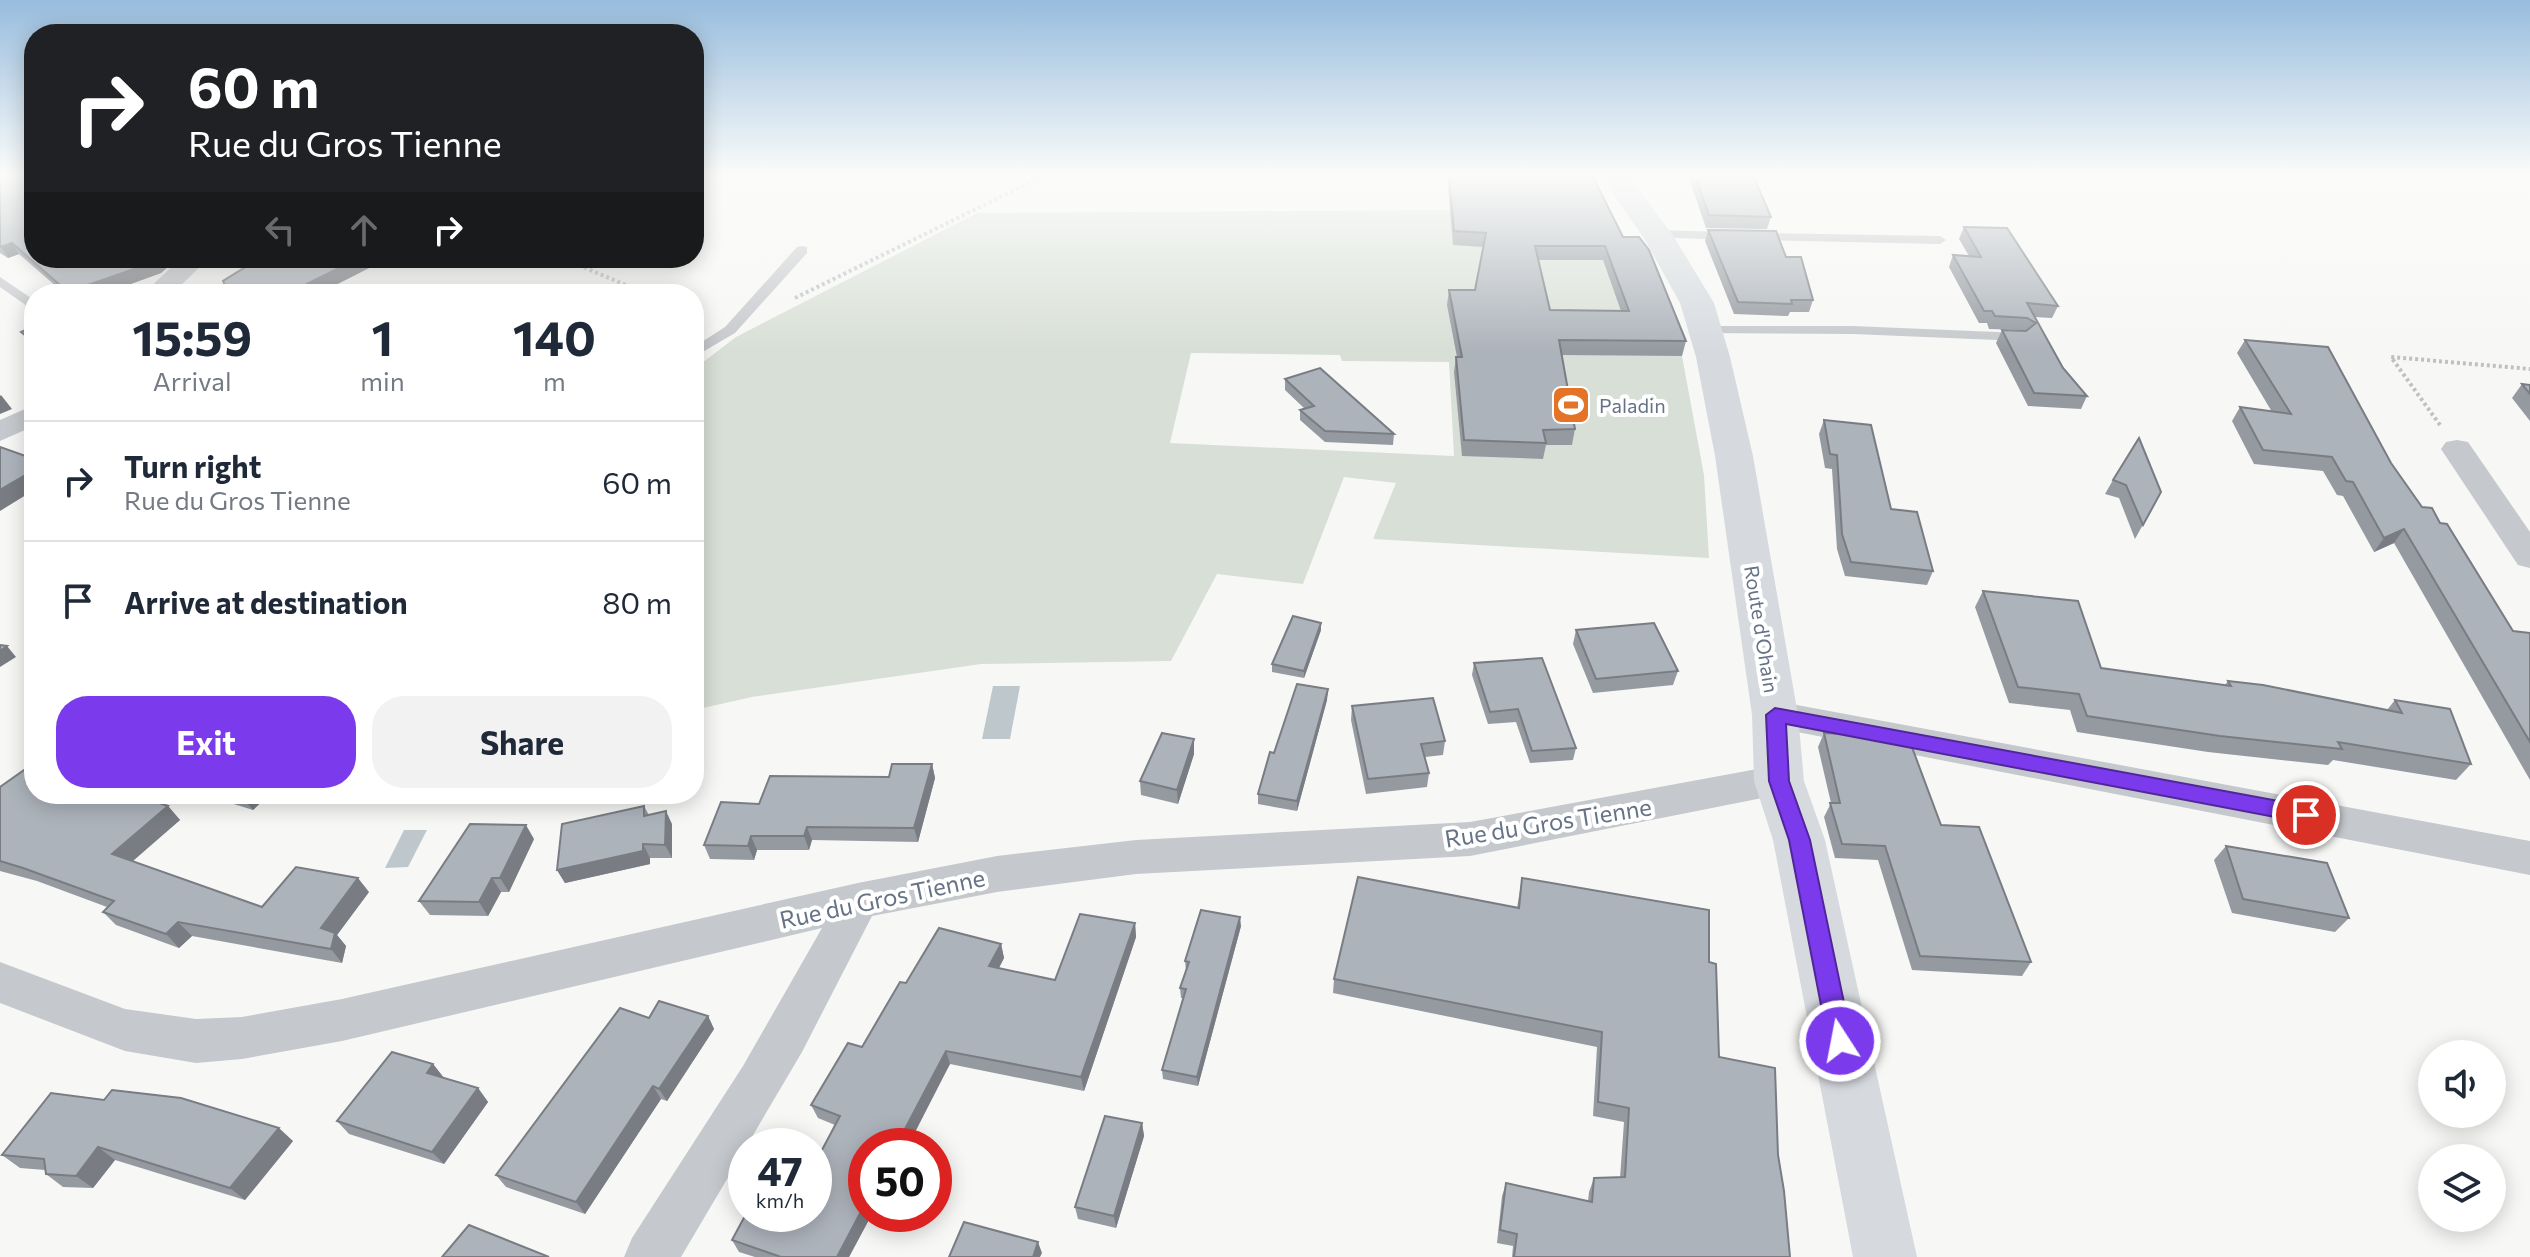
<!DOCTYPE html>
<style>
:root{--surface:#fff;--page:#f2f2f3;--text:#1f2937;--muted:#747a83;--line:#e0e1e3;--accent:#7c3aed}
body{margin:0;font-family:Commissioner,sans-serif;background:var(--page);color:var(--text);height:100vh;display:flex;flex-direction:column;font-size:30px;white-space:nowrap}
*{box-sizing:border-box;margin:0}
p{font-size:26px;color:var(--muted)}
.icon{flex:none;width:44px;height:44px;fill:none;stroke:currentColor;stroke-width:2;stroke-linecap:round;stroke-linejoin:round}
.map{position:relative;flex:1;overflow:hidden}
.drawer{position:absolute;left:24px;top:284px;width:680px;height:520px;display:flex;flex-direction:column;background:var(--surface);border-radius:32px;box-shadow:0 4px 20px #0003}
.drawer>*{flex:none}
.hud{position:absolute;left:24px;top:24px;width:680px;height:244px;border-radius:32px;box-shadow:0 4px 20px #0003;background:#202124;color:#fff;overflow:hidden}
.tools{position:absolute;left:2418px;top:1040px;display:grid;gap:16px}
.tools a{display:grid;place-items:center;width:88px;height:88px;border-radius:50%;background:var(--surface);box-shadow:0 4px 20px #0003;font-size:40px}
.speed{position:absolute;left:728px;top:1128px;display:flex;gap:16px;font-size:40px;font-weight:700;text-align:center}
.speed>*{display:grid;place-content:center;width:104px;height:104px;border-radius:50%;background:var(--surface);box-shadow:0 4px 20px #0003;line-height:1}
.speed small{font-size:20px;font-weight:400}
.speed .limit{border:12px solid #d22;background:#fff;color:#111}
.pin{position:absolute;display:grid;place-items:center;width:68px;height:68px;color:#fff;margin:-34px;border:4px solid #fff;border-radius:50%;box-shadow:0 2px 8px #0007}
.me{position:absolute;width:88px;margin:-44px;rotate:349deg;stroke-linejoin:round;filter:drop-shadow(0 0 6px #0008)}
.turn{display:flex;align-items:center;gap:28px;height:168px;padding:0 32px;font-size:36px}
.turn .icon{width:104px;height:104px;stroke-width:2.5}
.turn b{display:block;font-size:56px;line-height:68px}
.lanes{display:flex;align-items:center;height:76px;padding:0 32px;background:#0003;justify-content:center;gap:40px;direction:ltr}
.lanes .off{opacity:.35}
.eta{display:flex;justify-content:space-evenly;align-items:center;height:136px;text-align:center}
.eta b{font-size:48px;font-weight:700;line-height:56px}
.primary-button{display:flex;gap:16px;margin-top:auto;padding:16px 32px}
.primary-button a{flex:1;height:92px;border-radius:32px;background:var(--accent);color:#fff;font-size:32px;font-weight:700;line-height:92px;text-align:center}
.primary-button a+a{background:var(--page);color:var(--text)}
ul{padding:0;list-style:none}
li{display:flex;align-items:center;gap:24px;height:120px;padding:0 32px;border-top:2px solid var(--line)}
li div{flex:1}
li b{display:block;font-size:30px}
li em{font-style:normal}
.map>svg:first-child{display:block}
</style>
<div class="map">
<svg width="2530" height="1257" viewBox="0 0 2530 1257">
<rect width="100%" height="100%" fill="#f7f8f5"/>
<path fill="#d8dfd6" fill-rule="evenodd" d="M1448,210L1601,212L1645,262L1682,356L1704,475L1709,558L1373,539L1396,483L1344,477L1303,584L1217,574L1171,661L981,664L752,697L694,710V369L736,337L977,213ZM1191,353L1340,355L1342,361L1449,362L1454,456L1170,443Z"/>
<g fill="#bec7cc">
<path d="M993,686H1020L1010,739H982Z"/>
<path d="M404,830H427L408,867L385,868Z"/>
</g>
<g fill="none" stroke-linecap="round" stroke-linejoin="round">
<g stroke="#bfc0c3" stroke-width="4" stroke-dasharray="3 3" stroke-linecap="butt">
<path d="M562,258L647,294"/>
<path d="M795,298L1045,175"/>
<path d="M2440,425L2391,357L2530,369"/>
</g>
<g fill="#c5c8cc" fill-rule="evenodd">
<path d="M1655,230L1729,232L1735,236L1729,240L1651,237V231Z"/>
<path d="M1755,233L1940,236L1946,240L1940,244L1751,240V234Z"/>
<path d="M802,246L807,247V253L735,333L694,357V347L725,327L797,247Z"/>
<path d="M0,277L34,300V311L0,287Z"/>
<path d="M1705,326H1853L2021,333L2028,337L2021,341L1853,334L1700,333L1698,330Z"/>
</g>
<g fill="#c5c8cc" fill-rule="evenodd">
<path d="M181,258H209L172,294H143Z"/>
<path d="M34,405V426L0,441V420Z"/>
<path d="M2457,440L2468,442L2530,532V568L2518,565L2441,449L2446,442Z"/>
<path d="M1775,701L2530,841V875L1761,725L1756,715L1761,705Z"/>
<path d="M1779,765L1793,770L1799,781L1793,792L1470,856L1136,874L997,892L872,916L802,1052L681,1257H624L632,1238L743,1066L822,928L342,1041L242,1059L196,1063L125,1051L0,1003V962L125,1009L196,1019L242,1017L342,999L858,883L997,856L1136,840L1470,822Z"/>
</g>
<path fill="#d6dadf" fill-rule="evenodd" d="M1599,175H1628L1674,237L1714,303L1730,357L1753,456L1798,715L1804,781L1825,840L1917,1257H1853L1773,840L1754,781L1752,715L1715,456L1696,357L1680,303L1644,238Z"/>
</g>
<g fill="#959aa1" fill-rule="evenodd">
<path d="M0,175L34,258H178L161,273L103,294H65L19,254L8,258L0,253Z"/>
<path d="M1447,175H1592L1623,237L1686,341L1682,356L1562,355L1575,429L1572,445H1546L1543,459L1462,456L1454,372L1456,357H1457L1447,305L1449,290H1475L1483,247L1453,245ZM1538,260H1603L1621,311L1550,310Z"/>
<path d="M1688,175H1753L1771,217L1767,229L1706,228Z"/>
<path d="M1964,227L2058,306L2052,318L2034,317L2063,368L2087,396L2081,409L2028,406L1996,343L2002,330L2023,331L2021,330L1989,329L1987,323H1979L1949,267L1953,255L1969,256L1959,239Z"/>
<path d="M1708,230L1786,257L1813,300L1809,312H1790L1788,316L1734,314L1705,241Z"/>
<path d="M34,326V348L21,332Z"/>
<path d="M2245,340L2391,463L2422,507L2440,523L2513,631L2530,633V780L2394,543L2374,552L2343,496L2337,495L2323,471L2254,464L2232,421L2240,407L2272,412L2237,353Z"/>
<path d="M1285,379L1394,434L1393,445L1325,442L1300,420V410L1305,409L1285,390Z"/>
<path d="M2522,384L2530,385V421L2512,398Z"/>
<path d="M1824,420L1891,509L1933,571L1927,585L1845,576L1837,549L1832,469L1825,468L1819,434Z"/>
<path d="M2113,480L2161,492L2135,539L2119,498L2105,494Z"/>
<path d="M1983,591L2101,668L2225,685L2228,681L2387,710L2395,700L2471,764L2456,780L2333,760L2328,765L2208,752L2077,732L2070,710L2009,703L1975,607Z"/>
<path d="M1321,630L1304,678L1272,672V664Z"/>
<path d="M1576,630L1678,671L1673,685L1593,693L1573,644Z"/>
<path d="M1474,663L1576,748L1573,760L1530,763L1516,722L1488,724L1472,675Z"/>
<path d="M1328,689L1327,700L1297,811L1258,804V794L1274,753Z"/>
<path d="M1352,706L1445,741L1443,755L1425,757L1429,773L1427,787L1366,794L1351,720Z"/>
<path d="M1824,733L1941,825L2031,962L2022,976L1912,970L1878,860L1835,858L1824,817L1831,803L1818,747Z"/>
<path d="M1194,739V754L1178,804L1141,795L1140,781Z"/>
<path d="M932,764L935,778L918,842L812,840L809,850H757L754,860L710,859L704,845L759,804L889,777Z"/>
<path d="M0,787L168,806L180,820L132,861L262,907L369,892L337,935L346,946L342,963L192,936L179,948L116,925L103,912L107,907L37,881L0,871Z"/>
<path d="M208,794H270L253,810L211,797Z"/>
<path d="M644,806L649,815L672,824V858H650V864L565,883L557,870Z"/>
<path d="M534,839L509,892H501L488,916L430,915L419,901Z"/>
<path d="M2226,846L2349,918L2335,932L2232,913L2214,860Z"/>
<path d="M1522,878L1709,962L1719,1057L1778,1155L1790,1257H1512L1513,1246L1497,1243L1502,1196L1506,1183L1588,1201L1589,1192L1594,1178H1620L1624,1122L1593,1116L1597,1047L1333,993L1334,979L1517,908Z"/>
<path d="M1135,923L1136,937L1084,1091L950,1064L866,1214H872L849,1257H755L739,1252L732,1240L814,1214L835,1125L818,1118L811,1105L862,1047L1001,944L1004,958L999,968L1055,980Z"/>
<path d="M1241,926L1198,1086L1163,1079L1162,1070L1183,998H1181L1180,988L1186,971L1185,961Z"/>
<path d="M708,1016L714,1029L667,1101L661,1099L585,1214L506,1187L496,1175L649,1018Z"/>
<path d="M433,1064L444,1078L478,1088L488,1102L444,1164L349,1134L337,1121Z"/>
<path d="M51,1093L293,1141L245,1200L115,1160L93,1188L63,1187L46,1174L45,1170L20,1168L2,1155Z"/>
<path d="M1142,1123L1144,1136L1116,1228L1078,1219L1075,1207Z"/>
</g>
<g fill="#797d83">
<path d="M12,243L19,254L8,258L1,247Z"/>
<path d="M158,258H178L161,273L103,294H70L68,292Z"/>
<path d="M359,258H389L318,294H287Z"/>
<path d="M135,288L139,294H130Z"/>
<path d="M1,395L12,409L0,414V396Z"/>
<path d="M34,470V490L0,511V490Z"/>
<path d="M2404,529L2394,543L2374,552L2384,538Z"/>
<path d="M1321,623V630L1304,678V671Z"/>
<path d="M7,646L16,657L0,667V651Z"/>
<path d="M1328,689L1327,700L1297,811V801Z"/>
<path d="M1194,739V754L1178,804L1177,790Z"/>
<path d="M932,764L935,778L918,842L914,828Z"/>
<path d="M256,794H270L253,810L247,803Z"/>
<path d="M168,806L180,820L125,868L112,854Z"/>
<path d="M666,811L672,824V858L665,845Z"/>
<path d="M526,825L534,839L509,892L500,878Z"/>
<path d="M807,827L812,840L809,850L804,836Z"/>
<path d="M751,836L757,850L754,860L748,846Z"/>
<path d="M643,844L650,858V864L565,883L557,870Z"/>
<path d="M358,878L369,892L337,935L346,946L342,963L331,949L321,928Z"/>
<path d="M492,878L501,892L488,916L479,902Z"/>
<path d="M1240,917L1241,926L1198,1086L1197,1077Z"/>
<path d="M178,922L192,936L179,948L166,934Z"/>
<path d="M1135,923L1136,937L1084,1091L1081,1077Z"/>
<path d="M1001,944L1004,958L993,979L989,966Z"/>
<path d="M708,1016L714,1029L667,1101L659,1089Z"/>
<path d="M946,1051L950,1064L908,1146H896Z"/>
<path d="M433,1064L444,1078L438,1086L427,1073Z"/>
<path d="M653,1086L661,1099L585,1214L576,1202Z"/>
<path d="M478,1088L488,1102L444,1164L432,1152Z"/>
<path d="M1142,1123L1144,1136L1116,1228L1114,1216Z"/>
<path d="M279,1128L293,1141L245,1200L230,1188Z"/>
<path d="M98,1147L115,1160L93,1188L76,1176Z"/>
<path d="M866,1202V1214H872L849,1257H837Z"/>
<path d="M1038,1242L1042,1253L1040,1257H1033Z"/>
</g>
<g fill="#adb3bb" stroke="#797d83" stroke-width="2" fill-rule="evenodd">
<path d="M0,175H34V258H158L154,262L68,292L12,243L0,247Z"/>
<path d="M1449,175H1592L1623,237H1639L1649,250L1686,341L1559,340L1575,429L1543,430L1546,443L1464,440L1456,357H1462L1449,290H1475L1486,233L1454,231ZM1535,246H1605L1629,311L1550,310Z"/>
<path d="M1695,175H1753L1771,217L1709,215Z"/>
<path d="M1964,227L2007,228L2058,306L2027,303L2063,368L2087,396L2034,393L2002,330L2026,331L2036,323L2027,318L1995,316L1992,311H1984L1953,255L1981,257Z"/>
<path d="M1708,230L1776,231L1786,257H1801L1813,300H1791L1792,304L1738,302Z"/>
<path d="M260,258H359L287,294H229L223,281Z"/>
<path d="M135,288L130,294H118Z"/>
<path d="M34,326V342L21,332Z"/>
<path d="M2245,340L2328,347L2391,463L2422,507L2432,508L2440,523L2447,524L2513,631L2530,633V742L2404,529L2384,538L2353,482L2346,481L2332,457L2263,450L2240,407L2291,414Z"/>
<path d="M1320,368L1394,434L1325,431L1300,410L1314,406L1285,379Z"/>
<path d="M2522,384L2530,385V394Z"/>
<path d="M1824,420L1871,425L1891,509L1917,512L1933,571L1851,562L1842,534L1837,455L1830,454Z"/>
<path d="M2139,438L2161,492L2143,525L2126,485L2113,480Z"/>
<path d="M0,447L34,459V470L0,490Z"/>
<path d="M1983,591L2078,601L2101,668L2231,686L2228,681L2263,685L2402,713L2395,700L2450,709L2471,764L2338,742L2342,749L2220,736L2087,716L2079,694L2018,687Z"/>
<path d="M1293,616L1321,623L1304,671L1272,664Z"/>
<path d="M1654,623L1678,671L1596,679L1576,630Z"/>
<path d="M0,645L7,646L0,651Z"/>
<path d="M1542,658L1576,748L1532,751L1518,709L1490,712L1474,663Z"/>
<path d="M1297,684L1328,689L1297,801L1258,794L1270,752L1274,753Z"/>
<path d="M1433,698L1445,741L1421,744L1429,773L1368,779L1352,706Z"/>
<path d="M1162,733L1194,739L1177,790L1140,781Z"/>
<path d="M1824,733L1872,735L1910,742L1941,825L1979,827L2031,962L1920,956L1885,846L1842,844L1830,803H1840Z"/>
<path d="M34,763V794H133L168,806L112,854L262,907L296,867L358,878L321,928L335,933L331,949L178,922L166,934L103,912L114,901L23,868L0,861V787Z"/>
<path d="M892,764H932L914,828L807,827L804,836H751L748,846L704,845L721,802L759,804L770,776L889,777Z"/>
<path d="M218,794H256L247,803Z"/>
<path d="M644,806V816L666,811L665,845L643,844V851L557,870L562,824Z"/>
<path d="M470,824L526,825L500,878H492L479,902L419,901Z"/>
<path d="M2226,846L2327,863L2349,918L2243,899Z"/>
<path d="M1358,877L1519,908L1522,878L1709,910V962L1716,964L1719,1057L1775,1068L1778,1155L1784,1191L1790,1257H1514L1517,1234L1500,1230L1506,1183L1592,1202L1594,1178L1625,1177L1629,1108L1598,1102L1602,1032L1334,979Z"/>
<path d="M1201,910L1240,917L1197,1077L1162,1070L1186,989L1180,988L1189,962L1185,961Z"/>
<path d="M1080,914L1135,923L1081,1077L946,1051L896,1146H866V1202L837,1257H781L732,1240L746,1214H814V1165L840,1116L811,1105L848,1043L862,1047L900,982L906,983L939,928L1001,944L989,966L1055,980Z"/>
<path d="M659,1001L708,1016L659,1089L653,1086L576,1202L496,1175L620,1008L649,1018Z"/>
<path d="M392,1052L433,1064L427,1073L478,1088L432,1152L337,1121Z"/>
<path d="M112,1090L181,1098L279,1128L230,1188L98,1147L76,1176L46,1174L44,1159L2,1155L51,1093L104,1100Z"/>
<path d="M1105,1116L1142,1123L1114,1216L1075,1207Z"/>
<path d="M964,1222L1038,1242L1033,1257H949Z"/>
<path d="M469,1225L549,1257H442Z"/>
</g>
<linearGradient id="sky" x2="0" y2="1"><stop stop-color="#97bcdd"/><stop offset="0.5" stop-color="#fbfcfa"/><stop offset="1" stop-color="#fbfcfa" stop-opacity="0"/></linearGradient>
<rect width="2530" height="351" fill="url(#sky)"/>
<path fill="#7c3aed" stroke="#51269a" stroke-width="2" d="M1775,708L2306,806L2313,809L2316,815L2313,820L2306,823L1786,724L1789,781L1810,840L1852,1041L1848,1048L1840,1052L1832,1048L1828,1041L1789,840L1769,781L1766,715Z"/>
<defs>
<g id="stadium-square" transform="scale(2)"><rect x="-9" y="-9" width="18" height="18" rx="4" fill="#e47328" stroke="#fff"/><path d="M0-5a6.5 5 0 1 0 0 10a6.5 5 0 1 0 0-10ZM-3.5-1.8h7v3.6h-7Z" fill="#fff"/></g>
</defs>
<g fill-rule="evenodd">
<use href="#stadium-square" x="1571" y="405"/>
</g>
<g text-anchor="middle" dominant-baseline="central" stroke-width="8" stroke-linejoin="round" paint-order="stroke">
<g font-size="20" fill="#667386" stroke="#fff" text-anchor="start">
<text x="1599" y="405">Paladin</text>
</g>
<g font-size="20" fill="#667386" stroke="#fff">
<text transform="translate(1762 629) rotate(81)">Route d'Ohain</text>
</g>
<g font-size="24" fill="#667386" stroke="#fff">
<text transform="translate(1548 822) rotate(-9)">Rue du Gros Tienne</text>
<text transform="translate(882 898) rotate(-12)">Rue du Gros Tienne</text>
</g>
</g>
</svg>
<div class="tools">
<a><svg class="icon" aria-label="sound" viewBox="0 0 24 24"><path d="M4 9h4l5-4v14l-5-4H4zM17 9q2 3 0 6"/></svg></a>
<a><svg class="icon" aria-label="layers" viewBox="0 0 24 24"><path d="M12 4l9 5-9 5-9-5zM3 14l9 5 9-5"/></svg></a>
</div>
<div class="speed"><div>47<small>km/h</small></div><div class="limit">50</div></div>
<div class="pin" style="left:2306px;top:815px;background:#d93025"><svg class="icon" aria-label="arrive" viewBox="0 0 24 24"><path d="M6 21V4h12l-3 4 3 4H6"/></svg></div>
<svg class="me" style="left:1840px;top:1041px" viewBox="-20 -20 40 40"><circle r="17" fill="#7c3aed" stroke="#fff" stroke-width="3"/><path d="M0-11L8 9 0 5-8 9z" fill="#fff"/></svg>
<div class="hud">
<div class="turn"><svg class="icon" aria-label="right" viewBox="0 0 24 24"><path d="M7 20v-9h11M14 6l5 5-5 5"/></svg><div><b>60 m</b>Rue du Gros Tienne</div></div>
<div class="lanes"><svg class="icon off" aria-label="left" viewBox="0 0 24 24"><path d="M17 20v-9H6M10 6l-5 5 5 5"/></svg><svg class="icon off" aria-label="ahead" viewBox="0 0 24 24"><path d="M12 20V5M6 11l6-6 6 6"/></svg><svg class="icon" aria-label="right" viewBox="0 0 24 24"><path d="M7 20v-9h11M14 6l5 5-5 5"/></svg></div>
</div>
<section class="drawer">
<div class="eta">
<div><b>15:59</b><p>Arrival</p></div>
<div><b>1</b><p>min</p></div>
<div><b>140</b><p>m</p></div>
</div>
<ul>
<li><svg class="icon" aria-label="right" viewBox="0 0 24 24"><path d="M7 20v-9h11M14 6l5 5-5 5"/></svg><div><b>Turn right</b><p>Rue du Gros Tienne</p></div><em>60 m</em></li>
<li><svg class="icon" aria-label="arrive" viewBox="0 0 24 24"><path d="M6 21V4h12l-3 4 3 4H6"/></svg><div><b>Arrive at destination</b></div><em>80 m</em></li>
</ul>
<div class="primary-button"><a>Exit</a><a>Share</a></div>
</section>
</div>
